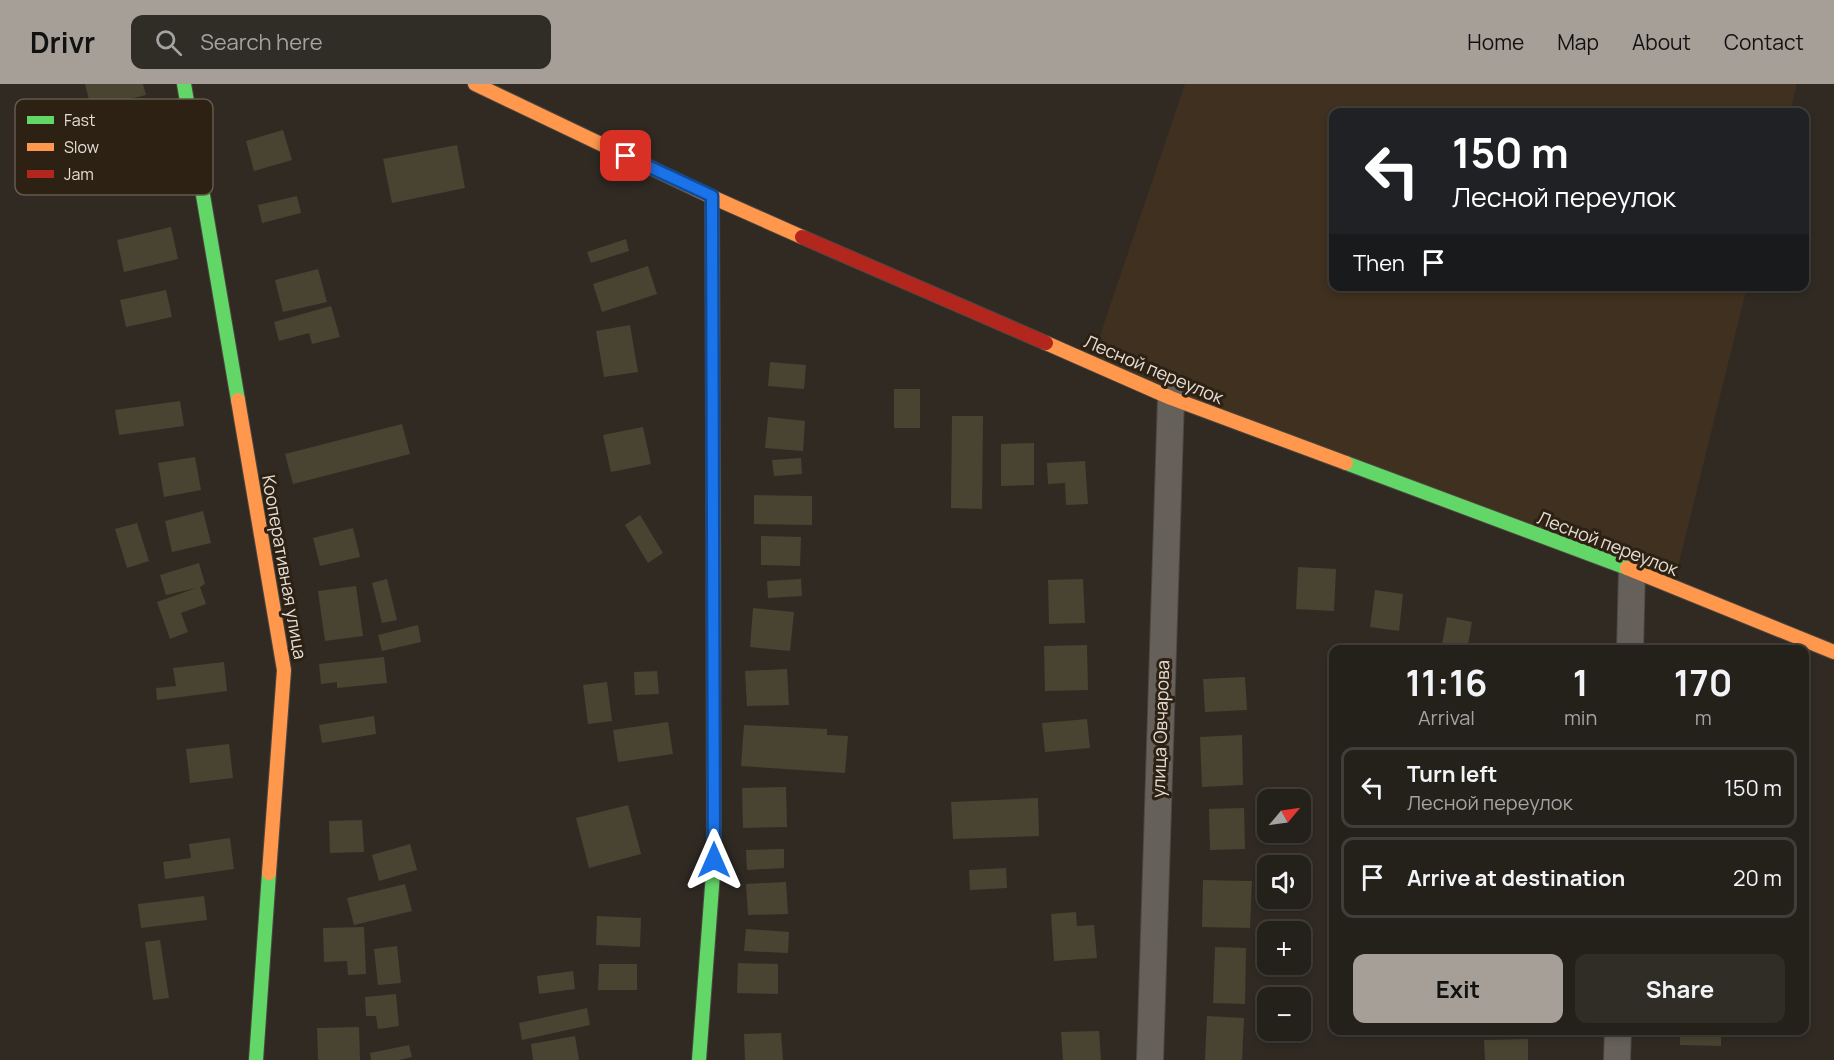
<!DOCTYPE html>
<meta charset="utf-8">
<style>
:root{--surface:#24201a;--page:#302d27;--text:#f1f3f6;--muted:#a3a3a2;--line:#413e39;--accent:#a69f97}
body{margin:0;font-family:Manrope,sans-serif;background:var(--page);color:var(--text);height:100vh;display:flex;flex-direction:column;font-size:22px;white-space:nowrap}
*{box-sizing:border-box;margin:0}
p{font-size:20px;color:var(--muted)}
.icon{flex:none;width:33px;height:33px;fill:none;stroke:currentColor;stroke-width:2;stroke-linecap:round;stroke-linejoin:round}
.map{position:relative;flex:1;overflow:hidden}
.details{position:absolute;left:1329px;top:561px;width:480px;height:390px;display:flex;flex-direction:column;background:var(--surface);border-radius:12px;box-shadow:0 3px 9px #0003,0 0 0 2px var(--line)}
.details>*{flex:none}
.guide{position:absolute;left:1329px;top:24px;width:480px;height:183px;border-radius:12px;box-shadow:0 3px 9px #0003,0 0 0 2px var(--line);background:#202124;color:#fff;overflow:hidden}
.needle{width:39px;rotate:61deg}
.tools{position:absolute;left:1257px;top:705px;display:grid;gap:12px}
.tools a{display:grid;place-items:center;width:54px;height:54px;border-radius:12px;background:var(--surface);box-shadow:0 3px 9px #0003,0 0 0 2px var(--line);font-size:30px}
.pin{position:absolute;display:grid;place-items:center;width:51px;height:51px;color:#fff;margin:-26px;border-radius:12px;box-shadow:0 3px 9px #0006}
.me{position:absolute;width:66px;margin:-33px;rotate:0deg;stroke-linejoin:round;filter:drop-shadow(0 0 4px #0008)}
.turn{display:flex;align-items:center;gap:21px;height:126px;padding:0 24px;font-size:27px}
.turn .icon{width:78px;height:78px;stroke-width:2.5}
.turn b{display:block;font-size:42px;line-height:51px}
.then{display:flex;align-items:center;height:57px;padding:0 24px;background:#0003;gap:12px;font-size:22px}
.eta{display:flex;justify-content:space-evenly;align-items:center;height:102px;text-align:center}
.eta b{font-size:36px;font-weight:700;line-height:42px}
.primary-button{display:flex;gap:12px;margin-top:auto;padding:12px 24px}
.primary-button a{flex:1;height:69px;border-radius:12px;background:var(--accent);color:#111;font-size:24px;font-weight:700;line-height:69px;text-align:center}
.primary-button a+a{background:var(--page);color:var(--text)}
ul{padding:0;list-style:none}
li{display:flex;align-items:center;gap:18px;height:81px;margin:0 12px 9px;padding:0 12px;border:3px solid var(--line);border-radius:12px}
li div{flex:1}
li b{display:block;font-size:22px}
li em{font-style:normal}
header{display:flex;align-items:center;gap:36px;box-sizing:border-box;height:84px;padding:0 30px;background:var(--accent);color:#111}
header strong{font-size:28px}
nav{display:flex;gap:33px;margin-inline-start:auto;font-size:21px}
.search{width:420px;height:54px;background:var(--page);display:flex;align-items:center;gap:15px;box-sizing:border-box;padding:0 21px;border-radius:12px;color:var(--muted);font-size:22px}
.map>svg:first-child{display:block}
</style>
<header>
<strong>Drivr</strong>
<div class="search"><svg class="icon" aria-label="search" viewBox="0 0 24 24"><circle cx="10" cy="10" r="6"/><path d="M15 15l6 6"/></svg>Search here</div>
<nav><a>Home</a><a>Map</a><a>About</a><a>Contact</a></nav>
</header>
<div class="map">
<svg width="1834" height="976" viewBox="0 0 1834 976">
<rect width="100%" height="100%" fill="#302a23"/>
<path fill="#3f301f" d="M1185,0H1797L1790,28H1334V202L1747,203L1673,503L1091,278Z"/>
<g fill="#494332">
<path d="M85,0H143L146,11L91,24Z"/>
<path d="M283,46L292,76L254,87L246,57Z"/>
<path d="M457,61L465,104L392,119L383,75Z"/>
<path d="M297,112L301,129L262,139L258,121Z"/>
<path d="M171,143L178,175L124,188L117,156Z"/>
<path d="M626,155L629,167L591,179L587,168Z"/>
<path d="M648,182L657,210L602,228L593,200Z"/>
<path d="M318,185L327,218L283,228L275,196Z"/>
<path d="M166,206L172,233L126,243L120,216Z"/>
<path d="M331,222L340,253L312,260L309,249L279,257L274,238Z"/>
<path d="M630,241L638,288L604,293L596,247Z"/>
<path d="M770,278L806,281L804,305L768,302Z"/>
<rect x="894" y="305" width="26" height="39"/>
<path d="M180,317L184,342L119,351L115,326Z"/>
<path d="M952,332H983L982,425L951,424Z"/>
<path d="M768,333L805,337L803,367L765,364Z"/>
<path d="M402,340L410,370L293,400L285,370Z"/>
<path d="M643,343L651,380L611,388L603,351Z"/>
<path d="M1034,359V401L1001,402V360Z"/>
<path d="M195,373L201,406L164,413L158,379Z"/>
<path d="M801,374L802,390L774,392L772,376Z"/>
<path d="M1085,377L1088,420L1066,421L1065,399L1048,400L1047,379Z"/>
<path d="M754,411L812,412V441L754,440Z"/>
<path d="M203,427L211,459L172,468L165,437Z"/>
<path d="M640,431L663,469L648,479L625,441Z"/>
<path d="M137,439L149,477L127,484L115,445Z"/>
<path d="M353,444L360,473L320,482L313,454Z"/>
<path d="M761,452L801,453L800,482L761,481Z"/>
<path d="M199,479L205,500L200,503L206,520L181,529L188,548L170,555L157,518L196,504L166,511L160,491Z"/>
<path d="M1298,483L1336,485L1334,527L1296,525Z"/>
<path d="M387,495L397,536L382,539L372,499Z"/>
<path d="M801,495L802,512L768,514L767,497Z"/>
<path d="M1083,495L1085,539L1049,540L1048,496Z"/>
<path d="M356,502L363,552L325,557L318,507Z"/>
<path d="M1375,506L1403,510L1399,547L1370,543Z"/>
<path d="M753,524L794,528L790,567L750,563Z"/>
<path d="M1447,533L1472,538L1467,566H1441Z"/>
<path d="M418,541L421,558L382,567L378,551Z"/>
<path d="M1087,561L1088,606L1045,607L1044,562Z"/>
<path d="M1523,562V566H1494V563Z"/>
<path d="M384,573L387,599L337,604V598L321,600L319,580Z"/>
<path d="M224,578L227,607L157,616L156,604L176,602L173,584Z"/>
<path d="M787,585L789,621L747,622L745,587Z"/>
<path d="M657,587L659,610L635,611L634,588Z"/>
<path d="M1245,593L1247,626L1205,628L1203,595Z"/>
<path d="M607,598L612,637L588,640L583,601Z"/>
<path d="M374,632L376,650L322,659L319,641Z"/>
<path d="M1087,635L1090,664L1045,668L1042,639Z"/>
<path d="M668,638L673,670L618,678L613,646Z"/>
<path d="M744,641L827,645V651L848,652L845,689L741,682Z"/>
<path d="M1242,651L1243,701L1202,703L1200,653Z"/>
<path d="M229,660L233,694L190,699L186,665Z"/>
<path d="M786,703L787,743L743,744L742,704Z"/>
<path d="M1038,714L1039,752L953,755L951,718Z"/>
<path d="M628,721L641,770L589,784L576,734Z"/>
<path d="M1244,724L1245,765L1210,766L1209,725Z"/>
<path d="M362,736L364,768L330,769L329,737Z"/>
<path d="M230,754L234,785L165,795L163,778L191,774L189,760Z"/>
<path d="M410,760L417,786L379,797L372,771Z"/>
<path d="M784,765V784L747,786L746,766Z"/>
<path d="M1006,784L1007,804L970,806L969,786Z"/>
<path d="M1203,796L1252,797L1250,844L1202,843Z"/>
<path d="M786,798L788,830L748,831L746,800Z"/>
<path d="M405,800L412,827L354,841L347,814Z"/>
<path d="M204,812L207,836L141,844L138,820Z"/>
<path d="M1076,828L1077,842L1094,841L1097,874L1054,877L1051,830Z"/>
<path d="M597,832L641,834L640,863L596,861Z"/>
<path d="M364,843L366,890L348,891L347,877L324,878L323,844Z"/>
<path d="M746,845L789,848L788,869L744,867Z"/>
<path d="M160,856L169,914L153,916L145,858Z"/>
<path d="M397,862L401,899L378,901L374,865Z"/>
<path d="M1215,863L1246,864L1245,920L1213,919Z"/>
<path d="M738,879L778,880V910L737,909Z"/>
<path d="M599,880H637V906H598Z"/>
<path d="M573,887L575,905L539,910L537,892Z"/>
<path d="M396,910L399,942L378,945L376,932H366L365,913Z"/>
<path d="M587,924L590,941L522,956L519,939Z"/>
<path d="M1207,932L1244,934L1242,976H1205Z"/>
<path d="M359,943L360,976H318L317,944Z"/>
<path d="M1680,946H1721V962L1680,961Z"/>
<path d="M1742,946H1759V948L1742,949Z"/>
<path d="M1099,947L1101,976H1063L1061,948Z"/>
<path d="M781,949L783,976H745L744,950Z"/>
<path d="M575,952L579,976H533L531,960Z"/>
<path d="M1528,955V976H1485L1484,956Z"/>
<path d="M409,961L412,973L399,976H371L370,969Z"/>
</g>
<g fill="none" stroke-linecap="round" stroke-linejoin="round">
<g stroke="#4d4741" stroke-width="28">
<g id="street">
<path d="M1630,566L1632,486"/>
<path d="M1150,976L1171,314"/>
<path d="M1617,976L1618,946"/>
</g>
</g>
<g stroke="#4d4741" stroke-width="16">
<g id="fast">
<path d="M184,0L238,316"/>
<path d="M1346,379L1627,484"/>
<path d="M256,976L269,789"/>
<path d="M699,976L714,776L713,351"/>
</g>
</g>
<g stroke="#4d4741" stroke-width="16">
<g id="slow">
<path d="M475,0L712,113L802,153"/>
<path d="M712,113L713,351"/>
<path d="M1046,259L1171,314L1346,379"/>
<path d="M238,316L284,586L269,789"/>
<path d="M1627,484L1834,568"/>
</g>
</g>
<g stroke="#4d4741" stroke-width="16">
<path id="jam" d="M802,153L1046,259"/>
</g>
<use href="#street" stroke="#66605a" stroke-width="26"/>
<use href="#fast" stroke="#63d668" stroke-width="14"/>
<use href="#slow" stroke="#ff974d" stroke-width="14"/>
<use href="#jam" stroke="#b3261e" stroke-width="14"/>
</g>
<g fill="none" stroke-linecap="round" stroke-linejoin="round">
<g stroke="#114b97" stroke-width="15">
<path id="route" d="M626,72L712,112L714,776"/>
</g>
<use href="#route" stroke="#1a73e8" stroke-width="10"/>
</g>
<g text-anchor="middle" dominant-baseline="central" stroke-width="6" stroke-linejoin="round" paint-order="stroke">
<g font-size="18" fill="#e6ded6" stroke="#2c2113">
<text transform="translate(1154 285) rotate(23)">Лесной переулок</text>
<text transform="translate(1608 459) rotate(21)">Лесной переулок</text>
<text transform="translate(285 483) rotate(80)">Кооперативная улица</text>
<text transform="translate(1160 645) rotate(-88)">улица Овчарова</text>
</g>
</g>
<rect x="15" y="15" width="198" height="96" rx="9" fill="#2c2113" stroke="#645a4e" stroke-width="1.5"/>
<rect x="27" y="32" width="27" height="8" fill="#63d668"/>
<rect x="27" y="59" width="27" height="8" fill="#ff974d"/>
<rect x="27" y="86" width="27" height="8" fill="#b3261e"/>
<g font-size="16" fill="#e6ded6">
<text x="64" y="42">Fast</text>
<text x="64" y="69">Slow</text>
<text x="64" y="96">Jam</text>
</g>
</svg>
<div class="tools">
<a><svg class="needle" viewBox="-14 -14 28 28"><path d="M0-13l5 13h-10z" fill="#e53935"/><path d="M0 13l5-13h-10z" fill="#a3a3a2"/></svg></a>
<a><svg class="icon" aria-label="sound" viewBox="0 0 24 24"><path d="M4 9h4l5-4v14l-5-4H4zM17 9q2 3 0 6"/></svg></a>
<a>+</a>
<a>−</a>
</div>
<div class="pin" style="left:626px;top:72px;background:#d93025"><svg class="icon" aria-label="arrive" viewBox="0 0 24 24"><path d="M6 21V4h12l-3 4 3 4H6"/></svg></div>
<svg class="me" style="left:714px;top:776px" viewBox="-20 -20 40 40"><path d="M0-17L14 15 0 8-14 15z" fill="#1a73e8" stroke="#fff" stroke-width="4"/></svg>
<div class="guide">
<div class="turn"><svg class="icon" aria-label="left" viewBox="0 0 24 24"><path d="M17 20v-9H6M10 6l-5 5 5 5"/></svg><div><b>150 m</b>Лесной переулок</div></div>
<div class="then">Then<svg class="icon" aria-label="arrive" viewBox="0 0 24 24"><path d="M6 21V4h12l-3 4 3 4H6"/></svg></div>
</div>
<section class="details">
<div class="eta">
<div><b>11:16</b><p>Arrival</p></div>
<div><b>1</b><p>min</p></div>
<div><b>170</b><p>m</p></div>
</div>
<ul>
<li><svg class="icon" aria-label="left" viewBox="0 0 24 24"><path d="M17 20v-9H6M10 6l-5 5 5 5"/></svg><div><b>Turn left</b><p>Лесной переулок</p></div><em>150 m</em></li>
<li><svg class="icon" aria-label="arrive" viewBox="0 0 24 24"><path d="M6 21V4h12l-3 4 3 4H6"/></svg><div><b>Arrive at destination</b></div><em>20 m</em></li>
</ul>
<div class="primary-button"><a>Exit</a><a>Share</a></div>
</section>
</div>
